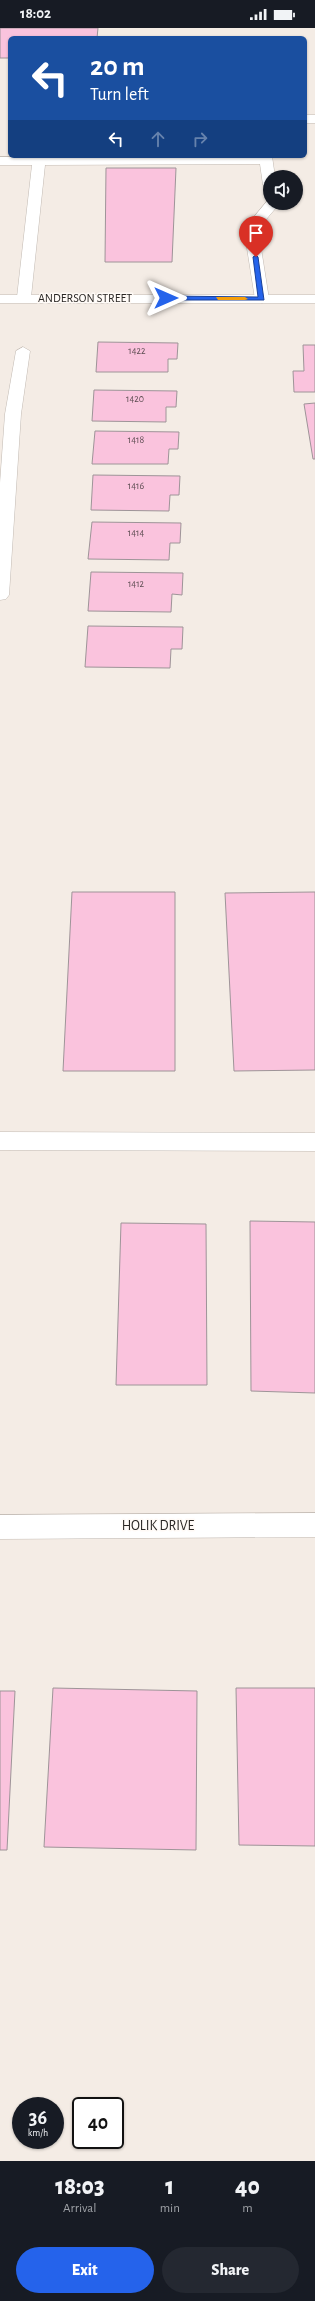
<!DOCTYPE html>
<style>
:root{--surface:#171b24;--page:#242831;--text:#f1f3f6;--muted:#9ea1a6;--accent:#2563eb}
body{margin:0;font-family:"Alegreya Sans",sans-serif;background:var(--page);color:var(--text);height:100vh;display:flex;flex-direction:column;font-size:15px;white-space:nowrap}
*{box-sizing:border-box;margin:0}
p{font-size:13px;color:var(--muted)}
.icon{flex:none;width:22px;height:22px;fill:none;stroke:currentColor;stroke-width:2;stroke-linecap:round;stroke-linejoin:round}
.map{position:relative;height:2133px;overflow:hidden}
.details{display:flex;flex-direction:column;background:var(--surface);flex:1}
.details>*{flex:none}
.hud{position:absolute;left:8px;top:8px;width:299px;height:122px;border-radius:6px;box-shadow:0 1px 3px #0004;background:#1a4fa0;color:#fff;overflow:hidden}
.fabs{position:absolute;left:263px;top:142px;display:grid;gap:8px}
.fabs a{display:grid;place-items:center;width:40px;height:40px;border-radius:50%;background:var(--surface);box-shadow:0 1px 3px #0004;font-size:20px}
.speed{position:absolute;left:12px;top:2069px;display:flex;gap:8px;font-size:20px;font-weight:700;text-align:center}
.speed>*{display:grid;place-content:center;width:52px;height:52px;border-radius:50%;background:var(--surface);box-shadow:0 1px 3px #0004;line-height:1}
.speed small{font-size:10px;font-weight:400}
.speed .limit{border:2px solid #111;border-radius:6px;background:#fff;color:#111}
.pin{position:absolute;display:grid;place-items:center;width:34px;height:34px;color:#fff;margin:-41px -17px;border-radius:50% 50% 50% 0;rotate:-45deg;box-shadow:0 0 4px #0007}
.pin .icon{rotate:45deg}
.me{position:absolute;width:44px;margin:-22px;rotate:90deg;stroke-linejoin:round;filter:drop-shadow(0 0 3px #0008)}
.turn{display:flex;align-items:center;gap:14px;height:84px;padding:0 16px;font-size:18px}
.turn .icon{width:52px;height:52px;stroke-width:2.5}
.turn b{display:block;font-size:28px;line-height:34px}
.lanes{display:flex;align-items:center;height:38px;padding:0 16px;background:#0003;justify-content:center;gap:20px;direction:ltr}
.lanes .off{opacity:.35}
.eta{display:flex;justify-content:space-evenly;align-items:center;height:68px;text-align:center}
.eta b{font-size:24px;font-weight:800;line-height:28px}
.action{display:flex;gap:8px;margin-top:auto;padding:8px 16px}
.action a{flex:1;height:46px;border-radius:24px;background:var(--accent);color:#fff;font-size:16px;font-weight:800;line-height:46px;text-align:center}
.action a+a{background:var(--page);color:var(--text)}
.status{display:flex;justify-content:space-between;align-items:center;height:28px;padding:0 20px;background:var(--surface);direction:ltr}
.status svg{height:11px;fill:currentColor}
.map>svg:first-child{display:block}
</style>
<div class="status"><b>18:02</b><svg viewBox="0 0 49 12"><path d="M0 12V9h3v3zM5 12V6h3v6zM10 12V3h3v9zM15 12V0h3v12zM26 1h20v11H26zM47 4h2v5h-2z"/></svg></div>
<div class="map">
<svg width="315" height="2133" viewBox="0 0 315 2133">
<rect width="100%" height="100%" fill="#f4ece5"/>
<g fill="#fac3dd" stroke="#9e9498">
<path d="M0,0H98L97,10H10V30H0Z"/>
<path d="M106,140H176L172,234H105Z"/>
<path d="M98,314L178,315L177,331H168V344H96Z"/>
<path d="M303,317H315V364H294L293,343H304Z"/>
<path d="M94,362L177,363L176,379H166V394L92,393Z"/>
<path d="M315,375V431H313L304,376Z"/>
<path d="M95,403L179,404L178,421H169L168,436H92Z"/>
<path d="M93,447L180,448L179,467H170L169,483L91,482Z"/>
<path d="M92,494L181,495L180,515H170L169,532L88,531Z"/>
<path d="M91,544L183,545L182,567L172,566L171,584L88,583Z"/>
<path d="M88,598L183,599L182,621H171L170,640L85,639Z"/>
<path d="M72,864H175V1043H63Z"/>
<path d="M315,864V1042L234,1043L225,865Z"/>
<path d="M250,1193L315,1194V1365L251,1363Z"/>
<path d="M121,1195L206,1196L207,1357H116Z"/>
<path d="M53,1660L197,1663L196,1822L44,1819Z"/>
<path d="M236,1660H315V1818L239,1817Z"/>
<path d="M0,1663H15L7,1822H0Z"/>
</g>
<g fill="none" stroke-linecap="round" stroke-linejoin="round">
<g stroke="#c2bab3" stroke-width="1">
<g id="service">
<rect x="305" y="87" width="10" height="8"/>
<path d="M272,128L275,149H270V161L263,157L260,136L45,137L31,269L24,273L17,269L32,137H0V129Z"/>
<path d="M268,172H270V175H280L258,201L269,271L262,275L255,271L244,201Z"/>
<path d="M23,319L30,323L21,386L9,567L6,571L0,572V455L5,386L16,323Z"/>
<path d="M0,1104L315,1105V1123L0,1122Z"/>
</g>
</g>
<g stroke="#c2bab3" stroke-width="1">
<path id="minor" d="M315,1485V1509L0,1511V1487Z"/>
</g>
<g stroke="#c2bab3" stroke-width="1">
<rect id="tertiary" x="0" y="267" width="315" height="8"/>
</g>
<use href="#service" fill="#fff" fill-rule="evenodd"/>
<use href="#minor" fill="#fff" fill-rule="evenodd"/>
<use href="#tertiary" fill="#fff" fill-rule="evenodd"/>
</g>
<path fill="#2563eb" stroke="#184099" d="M256,227L258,229L264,272H166L163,270L166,268L258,269L253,229Z"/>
<path fill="#f59e0b" d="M216,269H245L248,271L245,272H218Z"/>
<g text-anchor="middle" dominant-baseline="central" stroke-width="3" stroke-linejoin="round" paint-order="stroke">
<g font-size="10" fill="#5d4d52">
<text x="137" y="323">1422</text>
<text x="135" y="371">1420</text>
<text x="136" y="412">1418</text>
<text x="136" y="458">1416</text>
<text x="136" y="505">1414</text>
<text x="136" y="556">1412</text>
</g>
<g font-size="12" fill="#292624" stroke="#fffaf6">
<text x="85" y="270">ANDERSON STREET</text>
</g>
<g font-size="14" fill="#292624" stroke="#fffaf6">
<text x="158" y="1498">HOLIK DRIVE</text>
</g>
</g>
</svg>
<div class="fabs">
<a><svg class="icon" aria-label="sound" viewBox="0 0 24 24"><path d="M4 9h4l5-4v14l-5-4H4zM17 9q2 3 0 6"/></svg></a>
</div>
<div class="speed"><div>36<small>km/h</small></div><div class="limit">40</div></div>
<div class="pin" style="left:256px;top:229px;background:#d93025"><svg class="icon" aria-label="arrive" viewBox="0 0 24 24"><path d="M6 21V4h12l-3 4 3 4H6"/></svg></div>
<svg class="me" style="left:166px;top:270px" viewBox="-20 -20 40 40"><path d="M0-17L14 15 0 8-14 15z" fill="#2563eb" stroke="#fff" stroke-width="4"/></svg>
<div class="hud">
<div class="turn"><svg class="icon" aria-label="left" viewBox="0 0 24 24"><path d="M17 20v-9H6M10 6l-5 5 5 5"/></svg><div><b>20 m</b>Turn left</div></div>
<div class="lanes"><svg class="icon" aria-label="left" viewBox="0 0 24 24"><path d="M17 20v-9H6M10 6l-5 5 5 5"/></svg><svg class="icon off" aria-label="ahead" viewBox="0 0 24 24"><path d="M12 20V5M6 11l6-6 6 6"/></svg><svg class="icon off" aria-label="right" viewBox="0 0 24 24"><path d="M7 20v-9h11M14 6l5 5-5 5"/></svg></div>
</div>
</div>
<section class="details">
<div class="eta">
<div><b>18:03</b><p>Arrival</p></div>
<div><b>1</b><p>min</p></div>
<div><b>40</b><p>m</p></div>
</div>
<div class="action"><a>Exit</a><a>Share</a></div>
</section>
